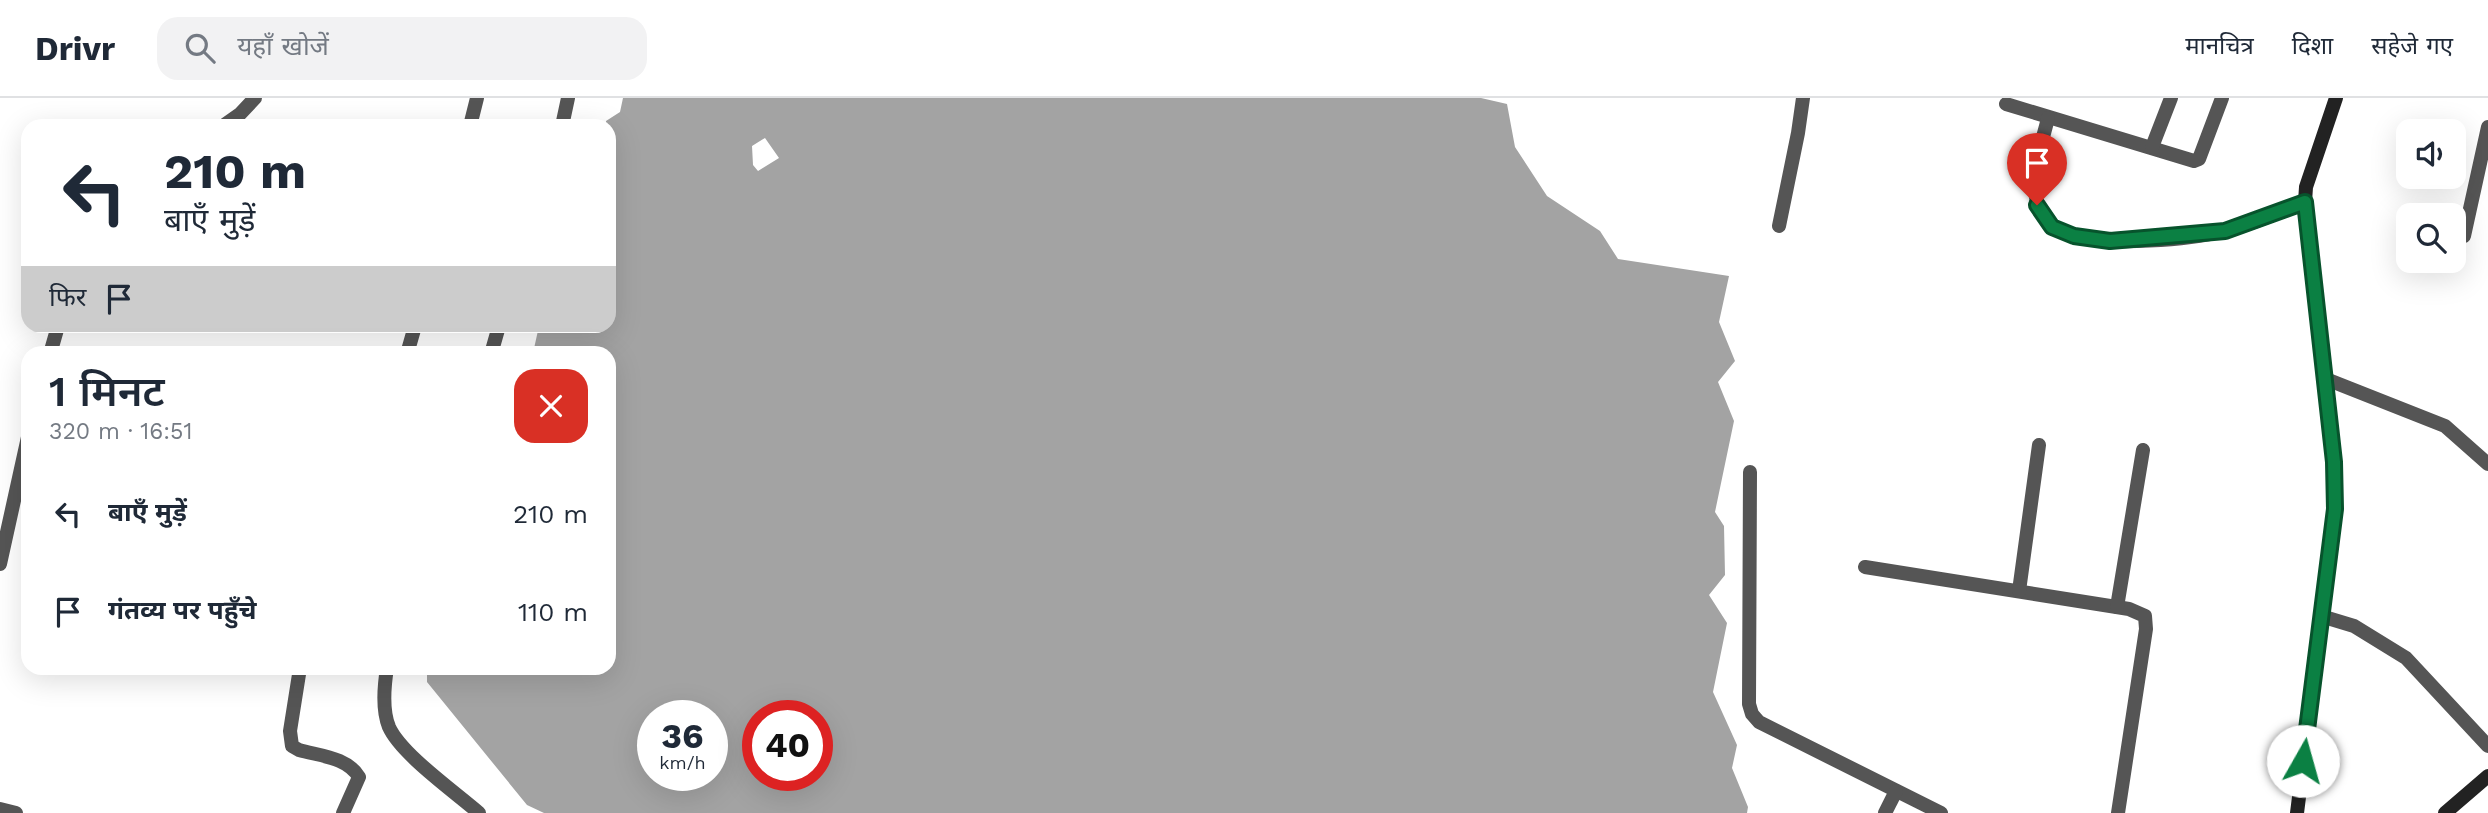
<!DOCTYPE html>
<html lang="hi">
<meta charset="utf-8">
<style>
:root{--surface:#fff;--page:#f2f2f3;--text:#1f2937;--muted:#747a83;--line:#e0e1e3}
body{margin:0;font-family:"Work Sans","Noto Sans Devanagari",sans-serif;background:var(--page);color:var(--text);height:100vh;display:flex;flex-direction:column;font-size:26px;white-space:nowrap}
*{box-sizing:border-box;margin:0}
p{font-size:23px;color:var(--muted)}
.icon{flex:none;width:38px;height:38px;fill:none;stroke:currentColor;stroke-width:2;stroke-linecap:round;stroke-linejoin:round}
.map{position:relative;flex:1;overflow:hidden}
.details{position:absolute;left:21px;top:248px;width:595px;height:329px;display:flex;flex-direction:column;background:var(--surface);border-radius:21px;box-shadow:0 7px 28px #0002}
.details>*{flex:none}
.guide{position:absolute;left:21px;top:21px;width:595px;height:214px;border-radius:21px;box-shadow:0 7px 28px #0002;background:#fff;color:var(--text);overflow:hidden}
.tools{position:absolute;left:2396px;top:21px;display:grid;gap:14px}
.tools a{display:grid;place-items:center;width:70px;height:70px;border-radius:14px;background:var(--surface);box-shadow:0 7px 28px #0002;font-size:35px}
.speed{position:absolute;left:637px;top:602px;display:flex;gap:14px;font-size:35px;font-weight:700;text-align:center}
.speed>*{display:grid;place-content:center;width:91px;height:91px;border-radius:50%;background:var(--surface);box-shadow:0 7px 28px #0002;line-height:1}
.speed small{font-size:18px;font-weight:400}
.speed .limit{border:10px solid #d22;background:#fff;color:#111}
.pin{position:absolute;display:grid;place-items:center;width:60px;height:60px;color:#fff;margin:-72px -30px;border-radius:50% 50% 50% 0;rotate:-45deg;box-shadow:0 0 7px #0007}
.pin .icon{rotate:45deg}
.me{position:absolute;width:77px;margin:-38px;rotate:7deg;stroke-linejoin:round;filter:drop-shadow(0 0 5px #0008)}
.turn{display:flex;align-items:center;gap:24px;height:147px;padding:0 28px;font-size:32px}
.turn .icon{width:91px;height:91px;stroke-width:2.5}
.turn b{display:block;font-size:49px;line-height:60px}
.then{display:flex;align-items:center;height:66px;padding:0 28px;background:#0003;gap:14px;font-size:26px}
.round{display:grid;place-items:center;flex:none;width:74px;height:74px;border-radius:21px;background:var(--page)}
.summary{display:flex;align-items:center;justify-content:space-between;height:119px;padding:0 28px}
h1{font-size:42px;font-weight:600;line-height:52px}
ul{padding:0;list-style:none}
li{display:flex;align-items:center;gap:21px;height:98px;padding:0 28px}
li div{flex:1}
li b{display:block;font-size:26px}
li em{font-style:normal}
header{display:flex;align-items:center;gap:42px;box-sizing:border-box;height:98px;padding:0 35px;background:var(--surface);border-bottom:2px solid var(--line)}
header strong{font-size:33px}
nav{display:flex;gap:38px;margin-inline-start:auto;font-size:24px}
.search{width:490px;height:63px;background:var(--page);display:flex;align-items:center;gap:18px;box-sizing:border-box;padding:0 24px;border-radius:21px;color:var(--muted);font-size:26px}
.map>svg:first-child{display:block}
</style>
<header>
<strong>Drivr</strong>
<div class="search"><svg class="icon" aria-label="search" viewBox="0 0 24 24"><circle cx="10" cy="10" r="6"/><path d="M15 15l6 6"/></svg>यहाँ खोजें</div>
<nav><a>मानचित्र</a><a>दिशा</a><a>सहेजे गए</a></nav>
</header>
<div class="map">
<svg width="2488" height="715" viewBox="0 0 2488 715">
<rect width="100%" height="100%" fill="#fff"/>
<path fill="#a3a3a3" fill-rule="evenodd" d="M623,0H1481L1507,6L1515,49L1547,98L1600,133L1618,161L1729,178L1719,224L1735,263L1718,284L1734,323L1715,414L1724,428L1725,477L1709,497L1727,525L1713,594L1737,647L1732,670L1748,709L1747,715H544L527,707L427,584V571L609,570V256L533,255L539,228H609V28H606V23L620,14ZM765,40L779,60L758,73L753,67L752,48ZM653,618H712V677H653ZM758,618H817V677H758Z"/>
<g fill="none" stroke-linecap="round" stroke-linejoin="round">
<g stroke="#555" stroke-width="14">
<path d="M2006,6L2194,63L2199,61L2222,0"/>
<path d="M2048,20C2042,46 2029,77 2037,104C2041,121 2058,134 2075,138C2111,148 2188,142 2224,133C2252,127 2279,114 2305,104"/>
<path d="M223,28L240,16L255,0"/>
<path d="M470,28L477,0"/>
<path d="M562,28L568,0"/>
<path d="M2152,49L2171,0"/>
<path d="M1779,128L1798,35L1803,0"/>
<path d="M2464,138L2488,29"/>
<path d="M50,256L58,228"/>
<path d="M407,256L415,228"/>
<path d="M491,256L499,228"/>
<path d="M2326,281L2445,328L2488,366"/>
<path d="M1750,374L1749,606L1752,616L1759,624L1941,715"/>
<path d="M0,466L28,339"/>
<path d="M1865,469L2129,511L2145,518L2146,531L2118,715"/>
<path d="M2019,493L2039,347"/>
<path d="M2117,509L2143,352"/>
<path d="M2321,518L2354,528L2406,560L2488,648"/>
<path d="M300,570L290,633L292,648L299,652C320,658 347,659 359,679L343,715"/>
<path d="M387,570C384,589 382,612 389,629C401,656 455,694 479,715"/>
<path d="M0,711L16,715"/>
<path d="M1885,715L1896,693"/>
</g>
<g stroke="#222" stroke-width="14">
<path d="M2297,715L2335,411L2334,364L2305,104L2306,89L2336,0"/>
<path d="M2445,715L2488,678"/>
</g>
</g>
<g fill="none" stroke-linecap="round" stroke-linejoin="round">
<g stroke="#07532c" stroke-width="18">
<path id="route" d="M2037,107L2052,129L2074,138L2110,143L2225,133L2305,104L2334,364L2335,411L2303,663"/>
</g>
<use href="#route" stroke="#0b8043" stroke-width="12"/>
</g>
</svg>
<div class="tools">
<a><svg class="icon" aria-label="sound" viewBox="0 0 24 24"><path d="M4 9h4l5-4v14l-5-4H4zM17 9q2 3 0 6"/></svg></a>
<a><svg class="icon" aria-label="search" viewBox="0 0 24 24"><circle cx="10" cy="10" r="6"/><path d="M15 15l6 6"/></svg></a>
</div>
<div class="speed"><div>36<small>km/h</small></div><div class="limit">40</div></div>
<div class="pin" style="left:2037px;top:107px;background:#d93025"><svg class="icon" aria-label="arrive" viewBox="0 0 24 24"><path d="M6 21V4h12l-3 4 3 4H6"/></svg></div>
<svg class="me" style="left:2303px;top:663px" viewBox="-20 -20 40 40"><circle r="19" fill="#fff"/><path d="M0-13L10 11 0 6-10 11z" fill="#0b8043"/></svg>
<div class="guide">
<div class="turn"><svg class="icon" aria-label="left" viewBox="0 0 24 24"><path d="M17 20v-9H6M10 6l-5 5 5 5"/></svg><div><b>210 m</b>बाएँ मुड़ें</div></div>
<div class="then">फिर<svg class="icon" aria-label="arrive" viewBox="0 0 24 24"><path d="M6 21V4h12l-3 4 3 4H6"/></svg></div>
</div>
<section class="details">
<div class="summary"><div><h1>1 मिनट</h1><p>320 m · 16:51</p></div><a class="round" style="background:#d93025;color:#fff"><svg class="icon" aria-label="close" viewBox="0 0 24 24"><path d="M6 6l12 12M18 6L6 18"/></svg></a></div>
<ul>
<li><svg class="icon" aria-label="left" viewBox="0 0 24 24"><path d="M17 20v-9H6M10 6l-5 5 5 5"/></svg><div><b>बाएँ मुड़ें</b></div><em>210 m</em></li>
<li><svg class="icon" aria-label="arrive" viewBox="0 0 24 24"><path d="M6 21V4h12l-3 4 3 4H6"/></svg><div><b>गंतव्य पर पहुँचे</b></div><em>110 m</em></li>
</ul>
</section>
</div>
